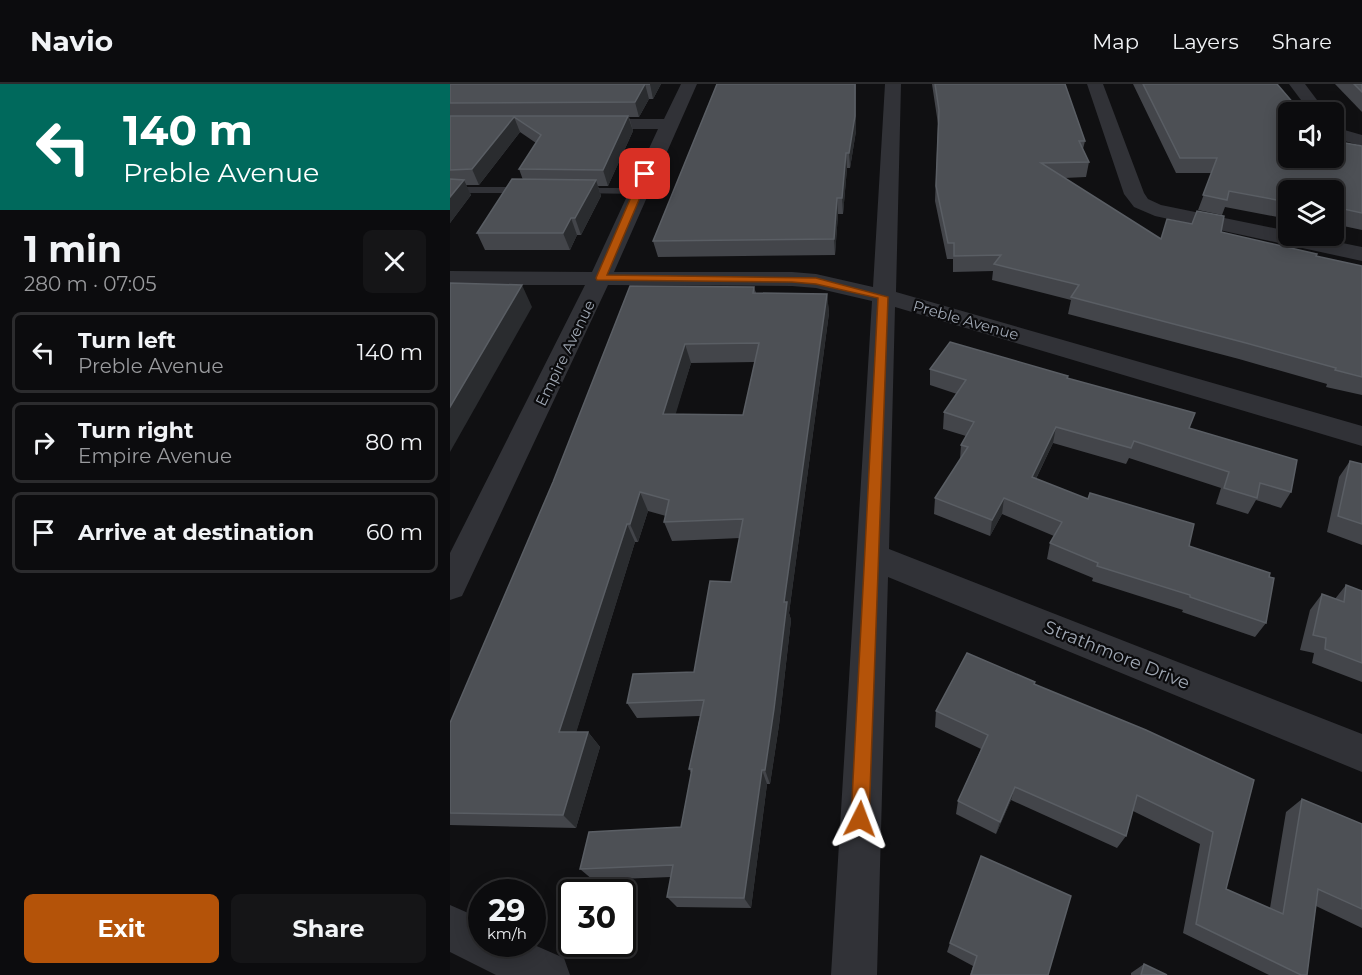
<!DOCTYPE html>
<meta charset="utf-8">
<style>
:root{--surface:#0c0c0e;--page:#151517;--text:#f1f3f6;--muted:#9a9b9e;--line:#2c2c2e;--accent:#b45309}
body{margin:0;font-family:Montserrat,sans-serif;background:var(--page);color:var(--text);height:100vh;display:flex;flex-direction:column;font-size:22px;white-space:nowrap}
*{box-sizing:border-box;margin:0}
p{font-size:20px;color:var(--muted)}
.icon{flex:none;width:33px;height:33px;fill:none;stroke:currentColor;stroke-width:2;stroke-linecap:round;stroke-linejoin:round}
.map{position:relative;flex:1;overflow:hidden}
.drawer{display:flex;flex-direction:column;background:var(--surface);width:450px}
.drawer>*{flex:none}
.hud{background:#00695c;color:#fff;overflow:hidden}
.controls{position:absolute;left:828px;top:18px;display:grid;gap:12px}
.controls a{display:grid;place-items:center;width:66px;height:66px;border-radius:9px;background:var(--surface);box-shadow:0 3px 15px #0003,0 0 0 2px var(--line);font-size:30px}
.speed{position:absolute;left:18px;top:795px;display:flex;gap:12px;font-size:30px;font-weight:700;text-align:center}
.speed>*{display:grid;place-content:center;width:78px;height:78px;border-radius:50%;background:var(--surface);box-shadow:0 3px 15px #0003,0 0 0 2px var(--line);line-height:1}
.speed small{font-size:15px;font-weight:400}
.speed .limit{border:3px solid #111;border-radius:9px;background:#fff;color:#111}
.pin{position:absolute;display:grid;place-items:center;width:51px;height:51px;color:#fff;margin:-26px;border-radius:12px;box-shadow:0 3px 9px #0006}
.me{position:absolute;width:66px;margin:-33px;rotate:3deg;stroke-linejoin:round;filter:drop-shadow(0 0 4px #0008)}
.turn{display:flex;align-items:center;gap:21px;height:126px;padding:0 24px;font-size:27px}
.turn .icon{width:78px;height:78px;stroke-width:2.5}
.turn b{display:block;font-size:42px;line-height:51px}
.round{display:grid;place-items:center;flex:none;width:63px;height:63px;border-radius:9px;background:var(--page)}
.summary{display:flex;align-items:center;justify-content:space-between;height:102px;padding:0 24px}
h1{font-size:36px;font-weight:700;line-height:45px}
.primary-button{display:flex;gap:12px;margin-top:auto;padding:12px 24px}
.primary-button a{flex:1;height:69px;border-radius:9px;background:var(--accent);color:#fff;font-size:24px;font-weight:700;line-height:69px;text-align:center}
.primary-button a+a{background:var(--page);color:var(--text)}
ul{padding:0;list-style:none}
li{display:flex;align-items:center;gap:18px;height:81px;margin:0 12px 9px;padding:0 12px;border:3px solid var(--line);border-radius:9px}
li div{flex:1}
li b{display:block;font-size:22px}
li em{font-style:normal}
header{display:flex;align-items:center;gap:36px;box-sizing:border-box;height:84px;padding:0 30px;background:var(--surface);border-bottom:2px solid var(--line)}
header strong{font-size:28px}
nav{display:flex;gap:33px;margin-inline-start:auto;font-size:21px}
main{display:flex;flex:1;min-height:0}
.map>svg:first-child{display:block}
</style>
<header>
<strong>Navio</strong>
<nav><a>Map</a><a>Layers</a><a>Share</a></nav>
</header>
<main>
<section class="drawer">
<div class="hud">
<div class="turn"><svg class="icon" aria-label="left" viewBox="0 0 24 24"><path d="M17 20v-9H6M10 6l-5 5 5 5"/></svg><div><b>140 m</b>Preble Avenue</div></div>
</div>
<div class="summary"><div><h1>1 min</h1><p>280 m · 07:05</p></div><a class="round"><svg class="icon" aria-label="close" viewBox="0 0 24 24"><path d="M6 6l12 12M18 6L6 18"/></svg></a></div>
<ul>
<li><svg class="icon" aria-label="left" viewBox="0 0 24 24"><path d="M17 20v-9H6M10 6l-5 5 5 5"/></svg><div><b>Turn left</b><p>Preble Avenue</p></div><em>140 m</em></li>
<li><svg class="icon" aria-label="right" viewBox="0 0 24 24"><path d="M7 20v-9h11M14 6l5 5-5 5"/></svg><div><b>Turn right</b><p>Empire Avenue</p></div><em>80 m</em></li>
<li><svg class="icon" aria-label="arrive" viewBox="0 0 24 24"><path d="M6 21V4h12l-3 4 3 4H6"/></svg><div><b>Arrive at destination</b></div><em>60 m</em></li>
</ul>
<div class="primary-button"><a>Exit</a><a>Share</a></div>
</section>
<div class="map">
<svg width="912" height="891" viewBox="0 0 912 891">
<rect width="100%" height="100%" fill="#101012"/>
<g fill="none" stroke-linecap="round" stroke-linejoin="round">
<g fill="#313237" fill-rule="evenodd">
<path d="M0,103H76L81,106L76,109H0Z"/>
<path d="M129,104H188L193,107L188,110L125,109L124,107Z"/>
</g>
<g fill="#313237" fill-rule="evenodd">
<path d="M231,0H247L164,188H342L366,190L423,203L435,0H451L446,208L912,342V362L445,223L439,465L912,650V688L438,493L427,891H381L422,217L366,204L342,202L158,201L12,512L0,516V469L135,201H0V187L142,188L208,45H139L133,44L130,40L133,36L139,35H214Z"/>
<path d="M637,0H653L694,109L698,115L711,121L838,147V152H858L912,163V177L705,132L684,123L674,110Z"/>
<path d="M839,0H855L876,28H860Z"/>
<path d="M884,43L912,51V62L884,54Z"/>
<path d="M0,821L32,835V860H82L114,874L120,891H46L0,868Z"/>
</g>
</g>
<g fill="#43454a" fill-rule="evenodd">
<path d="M0,0H211L203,15H199L189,33H179L183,47L158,102H148L151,112L131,151H127L120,166H35L27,149L73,96L69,85L86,59L70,48L29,101H16L21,111L0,139Z"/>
<path d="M267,0H406V47L400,84H397L393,130H388L385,171L208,173L203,157Z"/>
<path d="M482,0H615L635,57L633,65L639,78L636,93L614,94L711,155L771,148L866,172L912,182V311L876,303L877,300L789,275L618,230L621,216L542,196L543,187L503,188V175H497L485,117L488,40Z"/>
<path d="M683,0H827L838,74L912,62V146L884,140V106H838V135L775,123L772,131L748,126L762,89H726Z"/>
<path d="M885,0H912V28Z"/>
<path d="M180,202L304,203L306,209L377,210L379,229L339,529L341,536L329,641L320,700H317L301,824L227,823L217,813L221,793L143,796L130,785L231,743L241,689L239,685L250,632L187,634L177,619L244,588L281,498L290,454L222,457L214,438L216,432L198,427L188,458H185L126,648H138L150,663L126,744L0,741V639L103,398ZM305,278L293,331L225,330L241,279Z"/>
<path d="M480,285L617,294L739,344L841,408L831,424L806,416L798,430L766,420L771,404L679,374L676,380L603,359L586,395L739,462L816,539L805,553L732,528L733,526L642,497L643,494L597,475L600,459L604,452L552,430L540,452L484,430L485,414L510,376L511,361L516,352L493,345L494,328L507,310L480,301Z"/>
<path d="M900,377L912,380V461L877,448L889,393Z"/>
<path d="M896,501L912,507V598L862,579L864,569L850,566L860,526L872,510L885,515Z"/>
<path d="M584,600L804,696L776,805L820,824L836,728L852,715L912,740V844L866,822L857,891H819L733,849L750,760L683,727L676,752L667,764L561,716L546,750L506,730L508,717L531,665L485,643L486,627Z"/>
<path d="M500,859L598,891H520L523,882L497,868Z"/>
<path d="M694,880L717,891H681V889Z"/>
</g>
<g fill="#2a2c2f">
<path d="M195,0L199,15L189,33L185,18Z"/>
<path d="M200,0H211L203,15Z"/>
<path d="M405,0L406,47L400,84L399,69Z"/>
<path d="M178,32L183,47L158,102L153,86Z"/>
<path d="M64,33L70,48L29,101L22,85Z"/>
<path d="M396,69L397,84L393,130L392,114Z"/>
<path d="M14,96L21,111L0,139V113Z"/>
<path d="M146,96L151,112L131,151L125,134Z"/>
<path d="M387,114L388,130L385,171L384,155Z"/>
<path d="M121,134L127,151L120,166L113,149Z"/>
<path d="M72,201L82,223L0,368V323Z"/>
<path d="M377,210L379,229L339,529L341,536L329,641L320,700L315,686L334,518Z"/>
<path d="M235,260L241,279L220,349L213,330Z"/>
<path d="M606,343L603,359L579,409L582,393Z"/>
<path d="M190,408L198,427L188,458L180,440Z"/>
<path d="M554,414L552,430L540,452L542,436Z"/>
<path d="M177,440L185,458L122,662L109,648Z"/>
<path d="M138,648L150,663L126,744L113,731Z"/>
<path d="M312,686L317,700L301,824L294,814Z"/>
<path d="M565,703L561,716L546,750L550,738Z"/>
</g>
<g fill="#4d5055" stroke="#5a5e64" stroke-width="1.5" fill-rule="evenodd">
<path d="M0,0H200H195L185,18L0,19Z"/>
<path d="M267,0H405V32L399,69H396L392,114H387L384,155L203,157Z"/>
<path d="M485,0H615L635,57H629L639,78L591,79L711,155L717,135L742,140L747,127L774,132L771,148L867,170L866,172L912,182V293L885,286L886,284L796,259L621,213L629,201L544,180L551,171L504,172V159H498L486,102L489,26Z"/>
<path d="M693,0H827L851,28H838V74H884V57L912,62V129L884,123V106H838V118L779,107L777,116L753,111L767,74H730Z"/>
<path d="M904,0H912V8Z"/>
<path d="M0,32H178L153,86L69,85L91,51L64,33L22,85L0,86Z"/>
<path d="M0,95L14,96L0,113Z"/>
<path d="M62,95L146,96L125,134H121L113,149H27Z"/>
<path d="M0,199L72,201L0,323Z"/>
<path d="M180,202L304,203L303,209L377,210L334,518H337L324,625L315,686H312L294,814L217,813L223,781L130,785L139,748L231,743L242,685H239L254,616L177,619L183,590L244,588L260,497L281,498L293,435L214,438L219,416L190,408L180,440H177L109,648H138L113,731L0,729V639L103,398ZM309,259L293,331L213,330L235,260Z"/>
<path d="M500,258L618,292L617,294L745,329L739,344L847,376L841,408L810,399L807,414L774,404L779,388L684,357L681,364L606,343L582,393L638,415L640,409L744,440L739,462L820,489L819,493L824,494L816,539L740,513V511L647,482L648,479L600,459L612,438L554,414L542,436L485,414L518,363L511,361L524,338L494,328L516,296L480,285Z"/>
<path d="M900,377L912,380V440L888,432Z"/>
<path d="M896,501L912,507V579L875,565L876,554L863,551L872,510L894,518Z"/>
<path d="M517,569L585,598L584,600L696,646L804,696L776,805L833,830L852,715L912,740V825L868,805L857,891H851L746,840L763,748L687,711L676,752L565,703L550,738L508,717L538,651L486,627Z"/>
<path d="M531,772L621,812L598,891H521L527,872L500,859Z"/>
<path d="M694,880L717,891H691Z"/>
</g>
<path fill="#b45309" stroke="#753606" stroke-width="1.5" d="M195,88L200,90L157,191L366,194L438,213L419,735L416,741L410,744L404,741L401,735L428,214L366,200L342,198L147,196L146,194L191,90Z"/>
<g text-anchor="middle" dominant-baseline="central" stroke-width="4.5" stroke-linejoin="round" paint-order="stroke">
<g font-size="15" fill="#a0a8b4" stroke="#0b0b0d">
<text transform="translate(516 236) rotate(16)">Preble Avenue</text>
<text transform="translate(115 269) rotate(-64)">Empire Avenue</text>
</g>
<g font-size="18" fill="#a0a8b4" stroke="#0b0b0d">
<text transform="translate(667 571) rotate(22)">Strathmore Drive</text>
</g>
</g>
</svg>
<div class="controls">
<a><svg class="icon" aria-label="sound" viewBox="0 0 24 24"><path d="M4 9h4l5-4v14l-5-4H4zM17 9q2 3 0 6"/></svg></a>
<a><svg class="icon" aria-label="layers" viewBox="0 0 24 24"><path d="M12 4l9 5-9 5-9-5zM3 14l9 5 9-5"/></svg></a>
</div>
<div class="speed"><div>29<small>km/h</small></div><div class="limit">30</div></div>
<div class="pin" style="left:195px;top:90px;background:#d93025"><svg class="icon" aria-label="arrive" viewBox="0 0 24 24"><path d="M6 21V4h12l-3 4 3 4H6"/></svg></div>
<svg class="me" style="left:410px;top:735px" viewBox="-20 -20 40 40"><path d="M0-17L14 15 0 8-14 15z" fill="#b45309" stroke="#fff" stroke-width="4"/></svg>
</div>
</main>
